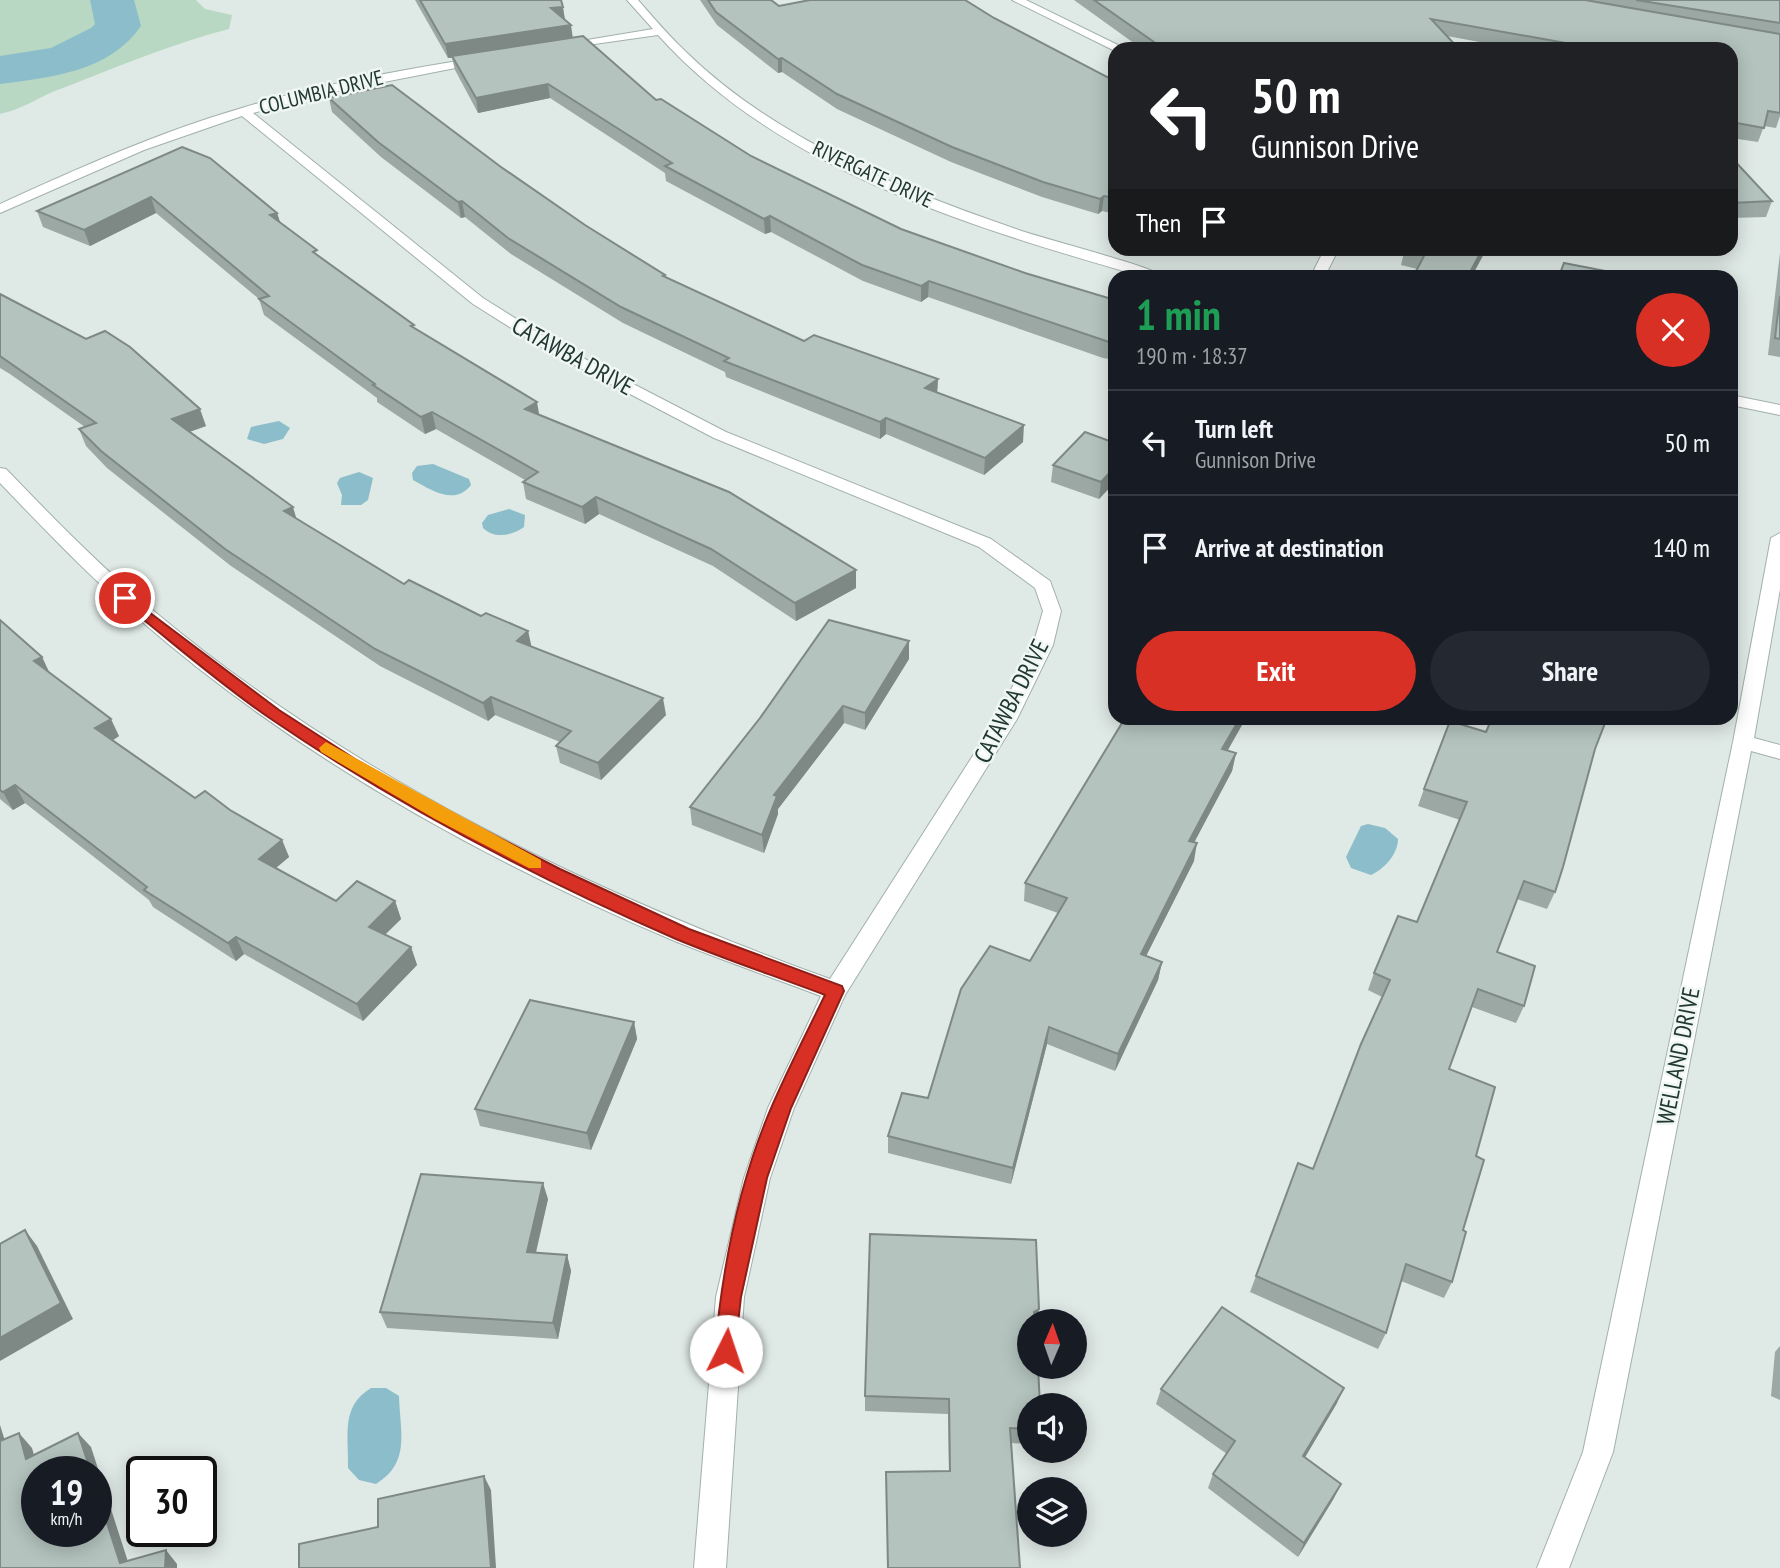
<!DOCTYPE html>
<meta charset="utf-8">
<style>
:root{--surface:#171b24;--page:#242831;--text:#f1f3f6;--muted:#9ea1a6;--line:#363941;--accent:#d93025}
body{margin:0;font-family:"PT Sans Narrow",sans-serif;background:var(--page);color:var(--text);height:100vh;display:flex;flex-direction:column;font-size:26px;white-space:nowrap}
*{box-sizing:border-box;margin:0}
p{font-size:23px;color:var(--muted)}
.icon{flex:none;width:38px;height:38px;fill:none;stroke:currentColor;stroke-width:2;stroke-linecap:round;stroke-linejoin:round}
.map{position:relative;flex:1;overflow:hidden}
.details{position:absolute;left:1108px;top:270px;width:630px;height:455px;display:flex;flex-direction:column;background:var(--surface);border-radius:21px;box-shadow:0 4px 18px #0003}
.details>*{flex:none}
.guide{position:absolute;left:1108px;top:42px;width:630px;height:214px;border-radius:21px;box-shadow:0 4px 18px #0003;background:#202124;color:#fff;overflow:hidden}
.needle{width:46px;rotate:2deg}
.buttons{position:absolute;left:1017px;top:1309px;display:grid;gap:14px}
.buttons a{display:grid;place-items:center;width:70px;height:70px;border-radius:50%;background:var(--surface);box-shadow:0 4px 18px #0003;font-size:35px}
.speed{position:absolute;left:21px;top:1456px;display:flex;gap:14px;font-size:35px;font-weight:700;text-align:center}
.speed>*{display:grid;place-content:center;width:91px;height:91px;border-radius:50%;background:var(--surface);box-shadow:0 4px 18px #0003;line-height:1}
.speed small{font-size:18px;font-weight:400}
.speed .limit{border:4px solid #111;border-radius:10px;background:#fff;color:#111}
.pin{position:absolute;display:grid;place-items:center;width:60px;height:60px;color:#fff;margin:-30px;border:4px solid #fff;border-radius:50%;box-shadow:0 2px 7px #0007}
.me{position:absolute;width:77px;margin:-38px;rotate:4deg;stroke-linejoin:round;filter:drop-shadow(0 0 5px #0008)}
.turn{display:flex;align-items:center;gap:24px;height:147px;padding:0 28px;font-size:32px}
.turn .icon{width:91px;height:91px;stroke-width:2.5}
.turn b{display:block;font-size:49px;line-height:60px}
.then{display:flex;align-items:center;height:66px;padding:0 28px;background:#0003;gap:14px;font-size:26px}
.round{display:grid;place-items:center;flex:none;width:74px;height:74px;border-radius:37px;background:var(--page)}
.summary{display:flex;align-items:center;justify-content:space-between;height:119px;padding:0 28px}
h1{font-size:42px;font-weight:700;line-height:52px;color:#1e9e55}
.primary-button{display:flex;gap:14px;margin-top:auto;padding:14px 28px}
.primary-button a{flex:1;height:80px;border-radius:42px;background:var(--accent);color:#fff;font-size:28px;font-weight:700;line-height:80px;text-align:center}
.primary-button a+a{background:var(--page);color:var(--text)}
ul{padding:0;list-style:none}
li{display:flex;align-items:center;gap:21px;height:105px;padding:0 28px;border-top:2px solid var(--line)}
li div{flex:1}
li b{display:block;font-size:26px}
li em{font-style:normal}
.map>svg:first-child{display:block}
</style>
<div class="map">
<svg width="1780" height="1568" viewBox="0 0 1780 1568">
<rect width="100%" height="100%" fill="#dfe9e5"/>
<path fill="#b9d8c3" d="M0,0H196L205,9L232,15L229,29C170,44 112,69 55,91C33,100 25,108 0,114Z"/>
<g fill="#8bbdca">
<path d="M279,421L290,428L283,439L264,444L247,439L251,427Z"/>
<path d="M433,464L469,479L471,485C455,506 431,490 413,480L412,473L417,466Z"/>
<path d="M359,472L373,478L368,500L361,505H341L342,495L337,483L340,478Z"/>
<path d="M509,509L525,515L524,527C511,536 495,539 483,528L482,523L488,515Z"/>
<path d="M1368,824L1385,828L1398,839C1398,854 1384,869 1371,875L1351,868L1346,857L1361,826Z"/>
<path d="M371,1388H386L399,1396C400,1433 411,1462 376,1484L359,1480L348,1468C349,1435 340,1407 371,1388Z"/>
</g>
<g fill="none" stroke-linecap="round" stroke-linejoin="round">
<path fill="#8bbdca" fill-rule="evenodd" d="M90,0H134L141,26C109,72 52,77 0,84V56L51,48L91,28L95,24Z"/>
<g stroke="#a2b0ac" stroke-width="2">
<g id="minor">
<path d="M627,0H638C653,17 668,35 685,51C775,139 899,189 1016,229C1040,238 1151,266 1162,276H1141C971,227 780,171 658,35L559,49V45L563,44L653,29Z"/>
<path d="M1012,0H1026L1126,49L1115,51Z"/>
<path d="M482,57L486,58V62L333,92L253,113L483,298L556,344L726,432L991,539L1050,581L1061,611L1053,645L1017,719L845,995L794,1108L770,1178L744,1297L726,1568H694L716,1297L744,1178L768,1108L821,996C773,978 725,961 677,942C487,862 296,756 140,620C90,577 45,530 0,483V468L6,469C54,519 102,568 155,612C354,778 588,891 830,979L997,718L1033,645L1043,611L1035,588L979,547L714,438L546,350L473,304L242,116L144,150L0,213V204C79,168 159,132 242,108C320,84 402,70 482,57Z"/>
<path d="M1325,248H1339L1325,276H1311Z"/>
<path d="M1731,395L1780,405V415L1731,405Z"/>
<path d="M1780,533V589L1754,738L1780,745V759L1751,751L1613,1452L1569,1568H1537L1583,1452L1733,742L1771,538Z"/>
</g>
</g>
<use href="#minor" fill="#fff" fill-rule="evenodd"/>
</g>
<g fill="#9ba8a3">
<path d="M415,0H561L565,20L572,37L656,100L751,156L901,229L1025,273L1115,300V360L1103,358L928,297L921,302L863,281L771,232L765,234L666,181L665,173L550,98L478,113L455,70L452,58H448Z"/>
<path d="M700,0H771L779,6L994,18L1115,81V214L1102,211L1098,214L1042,197L951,162L837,109L782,72L778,73L717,25Z"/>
<path d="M1074,0H1780V116L1776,128L1764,126L1758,142L1731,138V49H1518L1447,36L1459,49H1142Z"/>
<path d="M329,98L501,167L585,225L665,278L804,341L938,379L937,392L1023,442L984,475L886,434L880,439L726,377L725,372L623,323L511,254L465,217L461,218L381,157L332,112Z"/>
<path d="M182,147L277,213L280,223L318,255L415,328L540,415L856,570V588L796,621L713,566L599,514L585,524L526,499L523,482L525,480L436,429L425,434L377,402V398L264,315L259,299L156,213L90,246L43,227L37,211Z"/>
<path d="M1731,157L1772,201L1766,217L1731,218Z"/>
<path d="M1227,248H1240L1238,251Z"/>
<path d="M1405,248H1487L1472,276H1413L1417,269L1401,265Z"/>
<path d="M1780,253V357L1768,355Z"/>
<path d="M0,294L206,426L189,432L296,518L404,584L481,616L528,631L531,646L666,715L601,780L560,763L556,746L560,742L495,715L488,721L380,666L231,566L107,468L86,446L79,429L85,427L10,374L0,368Z"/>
<path d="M1115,443V482L1099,499L1051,482L1053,465Z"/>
<path d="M0,620L42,657L49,672L119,736L113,740L195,798L230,810L282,840L289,857L276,868L336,901H395L401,919L385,935L411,947L417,965L363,1021L244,954L236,961L153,907L149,900L25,803L13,810L0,799Z"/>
<path d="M909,659L865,730L844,723L778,809V814L764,853L692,825L690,807Z"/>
<path d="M1486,732L1595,749L1555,892L1547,909L1517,899L1497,952L1524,1006L1516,1023L1472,1007L1449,1069L1476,1156L1463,1230L1452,1282L1444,1298L1401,1281L1386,1333L1378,1349L1250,1292L1256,1276L1313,1169L1382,997L1368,990L1374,973L1417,922L1460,820L1418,806L1424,789Z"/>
<path d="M1228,750L1236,753L1232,771L1194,842V861L1146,956L1162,962L1158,980L1115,1071L1047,1044L1011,1184L888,1153V1136L928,1098L1030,961L1058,913L1024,901L1025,883Z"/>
<path d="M634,1022L637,1039L591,1150L480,1126L475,1109Z"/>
<path d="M548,1199L536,1253L567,1255L571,1271L558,1339L387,1328L380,1312Z"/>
<path d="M1029,1321V1444L1011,1443L949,1471L948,1414L865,1411V1396Z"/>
<path d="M1780,1346V1400L1771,1396L1775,1352Z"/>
<path d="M1161,1389L1337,1403L1305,1457L1334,1498L1298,1557L1208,1488L1213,1474L1227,1454L1156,1404Z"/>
</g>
<g fill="#7e8885">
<path d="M563,7L565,20L551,8Z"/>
<path d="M571,25L573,39L448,58L445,44Z"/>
<path d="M782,58V72L778,73V59Z"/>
<path d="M548,84L550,98L478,113L476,98Z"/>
<path d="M1104,196L1102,211L1098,214L1100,199Z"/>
<path d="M151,197L156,213L90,246L84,230Z"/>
<path d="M462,201L465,217L461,218L458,202Z"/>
<path d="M277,213L282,228L270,215Z"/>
<path d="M770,216L771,232L765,234L764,219Z"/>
<path d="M1483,248H1487L1472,276H1468Z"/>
<path d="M929,281L928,297L921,302V286Z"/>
<path d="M938,379L937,395L925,388Z"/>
<path d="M537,402L540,419L525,409Z"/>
<path d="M200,409L206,426L178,436L172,419Z"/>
<path d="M432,412L436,429L425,434L421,417Z"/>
<path d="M886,418V434L880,439V422Z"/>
<path d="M1024,425L1023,442L984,475L985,458Z"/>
<path d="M1115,467V482L1099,499L1101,482Z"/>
<path d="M596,497L599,514L585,524L582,507Z"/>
<path d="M293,507L298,524L284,511Z"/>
<path d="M856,570V588L796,621L795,603Z"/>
<path d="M528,631L532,649L517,641Z"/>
<path d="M909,641V659L865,730V713Z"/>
<path d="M42,657L50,674L34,661Z"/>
<path d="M491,697L495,715L488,721L483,703Z"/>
<path d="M663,698L666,715L601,780L598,763Z"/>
<path d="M843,706L844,723L778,809V814L764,853L762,835L774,795Z"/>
<path d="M1240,718H1246L1219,766L1222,749Z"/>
<path d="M111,719L119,736L104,746L95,728Z"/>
<path d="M1236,753L1232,771L1186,858L1189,841Z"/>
<path d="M15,785L25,803L13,810L3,792Z"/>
<path d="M282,840L289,857L266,876L259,859Z"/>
<path d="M1197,843L1194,861L1138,972L1141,954Z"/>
<path d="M395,901L401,919L375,944L369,927Z"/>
<path d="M236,937L244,954L236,961L228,943Z"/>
<path d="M411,947L417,965L363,1021L357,1004Z"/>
<path d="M1162,962L1158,980L1115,1071L1118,1054Z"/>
<path d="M634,1022L637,1039L591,1150L587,1133Z"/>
<path d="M1049,1027L1047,1044L1011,1184L1013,1168Z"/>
<path d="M543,1183L548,1199L532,1268L527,1252Z"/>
<path d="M25,1230L37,1246L73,1319L0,1361V1338Z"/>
<path d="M567,1255L571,1271L558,1339L553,1323Z"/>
<path d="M1039,1309L1037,1321H1033L1034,1312Z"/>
<path d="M1344,1388L1337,1403L1297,1471L1303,1456Z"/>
<path d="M0,1425L10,1457L0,1447Z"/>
<path d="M19,1433L32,1448L39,1472L26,1459Z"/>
<path d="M78,1433L91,1447L130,1568L120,1563L96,1489V1472H91Z"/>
<path d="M484,1476L491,1490L496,1568H491Z"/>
<path d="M1341,1484L1334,1498L1298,1557L1304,1543Z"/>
<path d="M166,1550L177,1564V1568H165Z"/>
</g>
<g fill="#b4c3be" stroke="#7e8885" stroke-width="2">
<path d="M420,0H561L563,7L551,8L571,25L445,44Z"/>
<path d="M708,0H771L779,6L810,0H965L994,18L1115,81V198L1104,196L1100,199L1043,182L952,147L837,94L782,58L778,59L716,12Z"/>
<path d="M1094,0H1585L1780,34V113L1768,111L1764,128L1731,122V49H1599L1431,19L1459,49H1164Z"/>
<path d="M1636,0H1780V23Z"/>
<path d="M583,36L656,100L661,99L751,156L901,229L1025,273L1115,300V344L929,281L921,286L862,265L770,216L764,219L665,166L672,163L548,84L476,98L452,56Z"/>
<path d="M392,85L501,167L585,225L665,275L663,276L804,341L814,335L938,379L925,388L1024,425L985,458L886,418L880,422L724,361L729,358L621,307L508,238L462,201L458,202L378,142L329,98Z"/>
<path d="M182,147L210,158L277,213L270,215L317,250L313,252L414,325L411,326L537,402L525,409L729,492L856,570L795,603L711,549L596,497L582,507L523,482L538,472L432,412L421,417L373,385L375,384L259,299L269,296L151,197L84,230L37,211Z"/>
<path d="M1731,157L1772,201L1731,203Z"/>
<path d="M1405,248H1483L1468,276H1422L1414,275L1425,254L1404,249Z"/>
<path d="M1564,263L1631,276H1559Z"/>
<path d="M0,294L86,339L105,331L130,347L200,409L172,419L293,507L284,511L404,584L409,580L481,616L486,613L528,631L517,641L663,698L598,763L556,746L571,731L491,697L483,703L375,649L225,549L101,451L79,429L96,423L0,356Z"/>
<path d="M1780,296V339L1775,338Z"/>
<path d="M1085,432L1115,443V467L1101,482L1053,465Z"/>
<path d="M0,620L42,657L34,661L111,719L95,728L195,798L205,791L230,810L282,840L259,859L336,901L357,881L395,901L369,927L411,947L357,1004L236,937L228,943L144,890L147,887L15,785L3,792L0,790Z"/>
<path d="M829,620L909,641L865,713L843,706L774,795L777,796L762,835L690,807L760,718Z"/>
<path d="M1125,718H1240L1222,749L1236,753L1189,841L1197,843L1141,954L1162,962L1118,1054L1049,1027L1013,1168L888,1136L902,1093L928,1098L961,989L990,946L1030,961L1067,898L1025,883Z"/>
<path d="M1492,718H1607L1595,749L1563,867L1555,892L1524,881L1497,952L1535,966L1524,1006L1478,989L1449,1069L1495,1087L1476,1156L1484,1160L1463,1230L1466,1232L1452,1282L1406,1264L1386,1333L1256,1276L1298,1163L1313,1169L1361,1044L1390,980L1374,973L1398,916L1417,922L1467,802L1424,789L1450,721L1486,732Z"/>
<path d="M530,1000L634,1022L587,1133L475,1109Z"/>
<path d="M421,1174L543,1183L527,1252L567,1255L553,1323L380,1312Z"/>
<path d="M25,1230L61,1303L0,1338V1244Z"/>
<path d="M870,1234L1036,1240L1039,1309L1034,1312L1035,1321H1029V1367H1038L1040,1405H1029V1429L1010,1428L1020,1568H888L886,1472L950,1471L949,1399L865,1396Z"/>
<path d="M1222,1307L1344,1388L1303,1456L1341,1484L1304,1543L1213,1474L1235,1441L1161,1389Z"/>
<path d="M19,1433L26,1459L78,1433L91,1472H37V1531H96V1489L120,1563L166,1550L165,1568H0V1441Z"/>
<path d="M484,1476L491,1568H299V1544L378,1527V1499Z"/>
</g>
<path fill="#d93025" stroke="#8d1f18" stroke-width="2" d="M125,594L279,710L355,759L447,811L560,869L689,929L842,986L844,991L791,1108L767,1178L741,1297L734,1358L726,1361L718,1358L715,1351C722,1269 739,1182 772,1106C788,1069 807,1032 825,995C775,976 724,959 676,939C536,878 397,805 271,719C218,683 170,640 120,601L118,598Z"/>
<path fill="#f59e0b" d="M326,742L541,860V868H529L435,819L321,752L319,748Z"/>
<g text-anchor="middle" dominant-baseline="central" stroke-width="5" stroke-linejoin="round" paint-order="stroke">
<g font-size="21" fill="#213732" stroke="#eff6f3">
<text transform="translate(321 92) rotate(-14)">COLUMBIA DRIVE</text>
<text transform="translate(873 174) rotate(25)">RIVERGATE DRIVE</text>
</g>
<g font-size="24" fill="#213732" stroke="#eff6f3">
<text transform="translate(573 356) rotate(29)">CATAWBA DRIVE</text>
<text transform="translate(1011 701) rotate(-63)">CATAWBA DRIVE</text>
<text transform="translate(1678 1056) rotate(-79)">WELLAND DRIVE</text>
</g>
</g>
</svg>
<div class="buttons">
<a><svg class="needle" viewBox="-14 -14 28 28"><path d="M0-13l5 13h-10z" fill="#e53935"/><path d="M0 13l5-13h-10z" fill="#9ea1a6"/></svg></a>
<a><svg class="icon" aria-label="sound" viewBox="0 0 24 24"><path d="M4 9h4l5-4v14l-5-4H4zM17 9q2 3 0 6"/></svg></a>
<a><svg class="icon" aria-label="layers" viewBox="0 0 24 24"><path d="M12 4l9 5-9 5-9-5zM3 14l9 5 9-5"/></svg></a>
</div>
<div class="speed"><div>19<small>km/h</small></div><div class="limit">30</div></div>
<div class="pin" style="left:125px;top:598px;background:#d93025"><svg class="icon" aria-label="arrive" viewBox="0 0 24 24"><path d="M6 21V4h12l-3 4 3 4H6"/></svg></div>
<svg class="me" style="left:726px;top:1351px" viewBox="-20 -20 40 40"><circle r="19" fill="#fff"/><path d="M0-13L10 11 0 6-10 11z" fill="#d93025"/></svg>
<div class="guide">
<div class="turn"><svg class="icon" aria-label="left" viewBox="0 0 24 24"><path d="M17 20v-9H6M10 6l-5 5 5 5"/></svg><div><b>50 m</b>Gunnison Drive</div></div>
<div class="then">Then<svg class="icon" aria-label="arrive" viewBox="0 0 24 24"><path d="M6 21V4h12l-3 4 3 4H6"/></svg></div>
</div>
<section class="details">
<div class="summary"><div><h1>1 min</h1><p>190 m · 18:37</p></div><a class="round" style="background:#d93025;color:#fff"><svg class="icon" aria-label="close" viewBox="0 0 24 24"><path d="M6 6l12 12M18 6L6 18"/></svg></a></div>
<ul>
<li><svg class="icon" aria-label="left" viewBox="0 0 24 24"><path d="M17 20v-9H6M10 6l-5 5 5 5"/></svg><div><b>Turn left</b><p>Gunnison Drive</p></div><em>50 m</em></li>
<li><svg class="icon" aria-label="arrive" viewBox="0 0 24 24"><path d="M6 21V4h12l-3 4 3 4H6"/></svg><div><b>Arrive at destination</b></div><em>140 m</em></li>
</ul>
<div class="primary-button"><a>Exit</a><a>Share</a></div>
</section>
</div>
